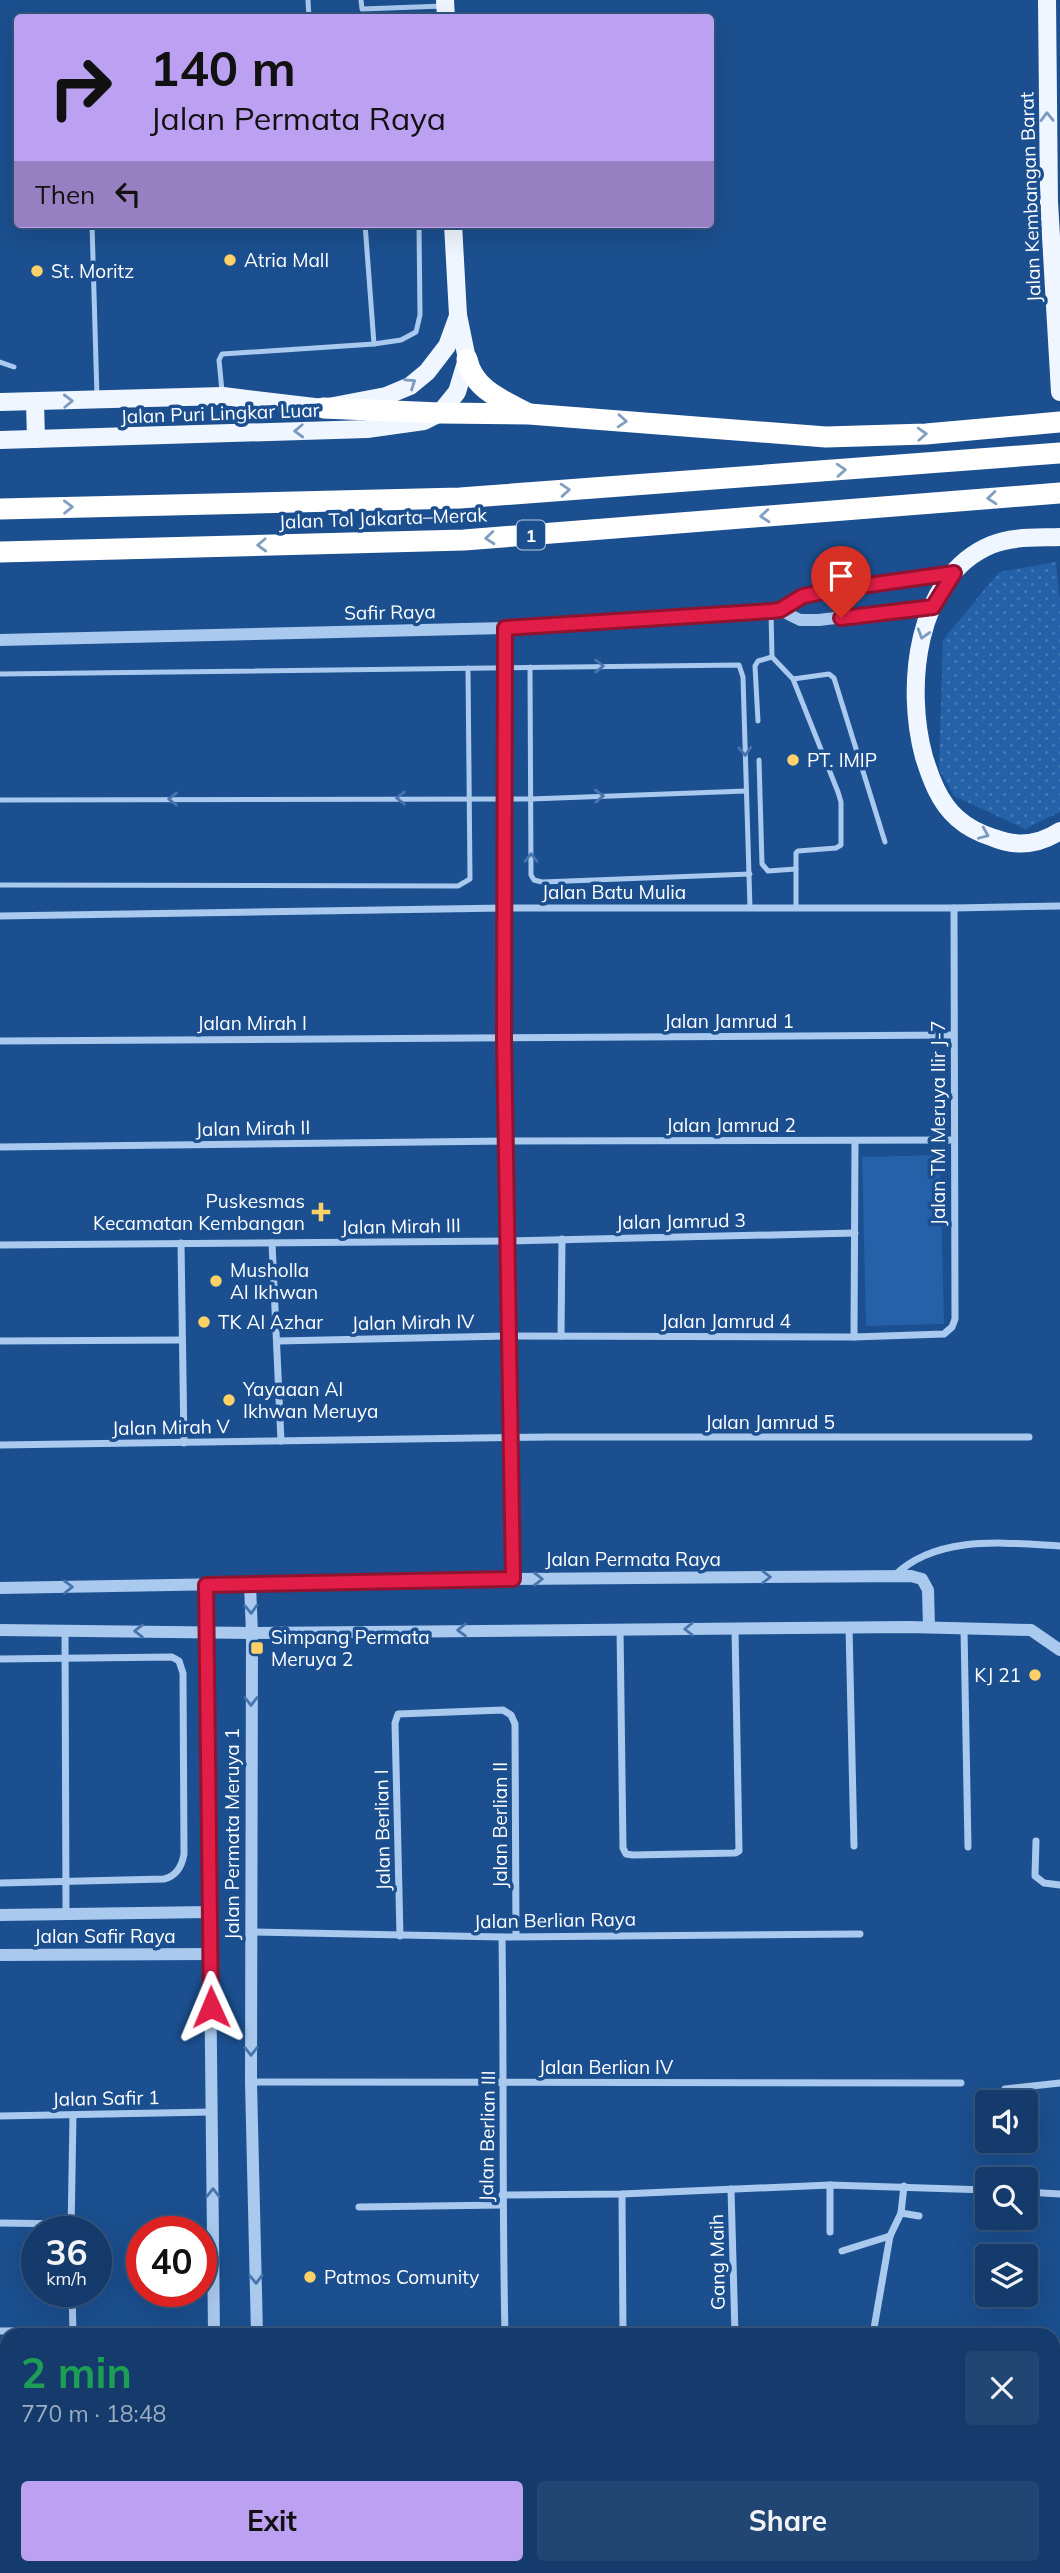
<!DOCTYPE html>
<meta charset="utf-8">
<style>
:root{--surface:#143b6b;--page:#214673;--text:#f1f3f6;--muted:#9dadc1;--line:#33557e;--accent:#bca0f2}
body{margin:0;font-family:Mulish,sans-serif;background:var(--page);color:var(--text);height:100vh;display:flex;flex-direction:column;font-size:26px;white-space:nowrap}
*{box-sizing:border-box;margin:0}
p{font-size:23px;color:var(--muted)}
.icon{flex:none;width:38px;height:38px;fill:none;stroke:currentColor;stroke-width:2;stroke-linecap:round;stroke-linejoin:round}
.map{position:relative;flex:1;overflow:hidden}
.panel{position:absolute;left:0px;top:2328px;width:1060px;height:247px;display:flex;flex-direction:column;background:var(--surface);border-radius:21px 21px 0 0;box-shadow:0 7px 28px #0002,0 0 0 2px var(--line)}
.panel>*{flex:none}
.top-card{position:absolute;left:14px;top:14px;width:700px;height:214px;border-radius:7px;box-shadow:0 7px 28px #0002,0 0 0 2px var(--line);background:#bca0f2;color:#111;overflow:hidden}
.fabs{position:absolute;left:975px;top:2090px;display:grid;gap:14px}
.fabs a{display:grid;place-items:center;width:63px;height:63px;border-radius:7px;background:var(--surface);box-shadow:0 7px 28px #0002,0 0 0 2px var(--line);font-size:35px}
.speed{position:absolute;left:21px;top:2216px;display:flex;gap:14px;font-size:35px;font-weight:700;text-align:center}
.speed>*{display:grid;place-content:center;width:91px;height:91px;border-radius:50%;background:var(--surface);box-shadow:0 7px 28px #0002,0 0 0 2px var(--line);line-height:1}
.speed small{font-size:18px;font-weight:400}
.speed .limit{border:10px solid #d22;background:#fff;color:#111}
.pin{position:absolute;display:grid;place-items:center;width:60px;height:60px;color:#fff;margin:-72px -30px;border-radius:50% 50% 50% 0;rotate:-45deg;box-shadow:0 0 7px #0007}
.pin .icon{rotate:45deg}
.me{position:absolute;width:77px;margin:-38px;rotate:359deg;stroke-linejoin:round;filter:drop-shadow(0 0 5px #0008)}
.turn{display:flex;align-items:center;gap:24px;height:147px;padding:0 21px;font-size:32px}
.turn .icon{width:91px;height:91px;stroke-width:2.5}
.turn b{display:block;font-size:49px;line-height:60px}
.then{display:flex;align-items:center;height:66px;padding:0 21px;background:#0003;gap:14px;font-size:26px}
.round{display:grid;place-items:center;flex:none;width:74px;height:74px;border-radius:7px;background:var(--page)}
.headline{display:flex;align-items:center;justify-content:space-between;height:119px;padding:0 21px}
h1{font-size:42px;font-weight:700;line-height:52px;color:#1e9e55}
.cta{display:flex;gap:14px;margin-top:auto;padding:14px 21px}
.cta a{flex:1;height:80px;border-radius:7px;background:var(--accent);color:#111;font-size:28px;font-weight:700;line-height:80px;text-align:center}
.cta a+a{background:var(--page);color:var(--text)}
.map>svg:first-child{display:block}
</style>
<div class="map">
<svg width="1060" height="2573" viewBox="0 0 1060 2573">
<defs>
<pattern id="park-dots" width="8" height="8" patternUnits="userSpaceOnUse" patternTransform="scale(1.75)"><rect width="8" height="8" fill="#2461a8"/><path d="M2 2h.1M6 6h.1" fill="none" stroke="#4579b5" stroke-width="1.8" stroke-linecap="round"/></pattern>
</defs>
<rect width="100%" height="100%" fill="#1b4f8f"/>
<path fill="url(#park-dots)" d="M1056,562L1060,603V812L1025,829L954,796L939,769L943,640L999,572Z"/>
<path fill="#2461a8" d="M940,1155L944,1324L866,1326L862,1157Z"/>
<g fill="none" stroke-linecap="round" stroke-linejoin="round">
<g stroke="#a9c9ee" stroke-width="5">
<path d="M308,0L309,18"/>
<path d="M361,0L362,9L444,6"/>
<path d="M92,224L97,397"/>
<path d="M374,344L401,340L416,332L420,315L419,224"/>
<path d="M0,362L14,367"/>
<path d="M222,391L219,360L222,354L374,344L365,224"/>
<path d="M771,612L772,657L793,679L838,792L841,802V845L836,848L798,851L796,853V908"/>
<path d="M530,667L531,875L534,880L542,882L750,874"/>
<path d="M0,674L739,665L743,677L750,908"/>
<path d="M793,679L829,674L834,678L885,842"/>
<path d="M758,721L755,666L758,661L772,657"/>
<path d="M759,760L762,864L768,871L796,869"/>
<path d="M0,800L531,799L746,791"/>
<path d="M0,885L458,886L470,879L468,668"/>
<path d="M504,908L505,628"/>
<path d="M1054,2484L1060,2485"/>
<path d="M1054,2556L1060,2557"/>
</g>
<g stroke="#a9c9ee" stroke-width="7">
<path d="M504,908L507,1336L513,1579"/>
<path d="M0,916L504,908H954L1060,906"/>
<path d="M0,1041L953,1035"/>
<path d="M0,1147L507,1141L954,1140"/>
<path d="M181,1243L184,1443"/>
<path d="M272,1243L281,1441"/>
<path d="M0,1245L508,1241L855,1233"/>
<path d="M561,1336L562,1239"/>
<path d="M854,1337L855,1141"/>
<path d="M0,1341L182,1340"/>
<path d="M278,1341L507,1336L854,1337L944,1334L952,1327L955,1319L954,908"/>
<path d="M0,1445L550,1437H1029"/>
<path d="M894,1576C937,1534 1005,1543 1060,1546"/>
<path d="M849,1627L854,1846"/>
<path d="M620,1628L623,1848L626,1854L633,1855L735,1853L739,1851L735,1629"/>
<path d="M964,1629L968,1847"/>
<path d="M65,1630L66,1915"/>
<path d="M0,1659L172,1657L179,1661L183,1673L184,1854C182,1866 177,1876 164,1879L0,1883"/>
<path d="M1036,1841L1035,1876L1044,1883L1060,1885"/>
<path d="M251,1932L502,1937L860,1934"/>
<path d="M400,1936L395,1723L398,1714L503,1710L511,1715L515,1724L516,1936"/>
<path d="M502,1937C504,2070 502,2202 505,2334"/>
<path d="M251,2082L961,2083"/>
<path d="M1005,2089L1060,2083"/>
<path d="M0,2116L212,2112"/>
<path d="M830,2185V2232"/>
<path d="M731,2189L735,2334"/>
<path d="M1026,2192L1060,2194"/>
<path d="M622,2194L623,2334"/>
<path d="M502,2195L622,2194L830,2185L987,2190"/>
<path d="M359,2207L502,2205"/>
<path d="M901,2213L919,2216"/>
<path d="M0,2223L71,2224"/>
<path d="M71,2231L73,2115"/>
<path d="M842,2251L890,2236L901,2213L904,2186"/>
<path d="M72,2291L73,2334"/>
<path d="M0,2331L73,2330"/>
<path d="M873,2334L890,2236"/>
<path d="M1054,2349H1060"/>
<path d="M0,2440H7"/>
<path d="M75,2567V2573"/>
<path d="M755,2567L759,2573"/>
<path d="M474,2573L476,2567"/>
<path d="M801,2573L803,2567"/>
</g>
<g stroke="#a9c9ee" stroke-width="12">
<path d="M780,610L800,620H819L933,606"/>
<path d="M0,640L505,628L771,612L780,610L803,596L833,590L954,573"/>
<path d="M206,1585L214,2334"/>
<path d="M250,1585L252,1633L251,2082L257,2334"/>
<path d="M0,1588L513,1579L911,1576L922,1579L928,1590L929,1627"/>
<path d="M0,1630L252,1633L909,1627L1031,1630L1060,1650"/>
<path d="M0,1915L210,1912"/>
<path d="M0,1955L210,1954"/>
<path d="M221,2567L222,2573"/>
<path d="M263,2567V2573"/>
</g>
<g stroke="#f0f6ff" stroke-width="18">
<path d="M445,0L446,18"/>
<path d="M1047,0L1049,202L1060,392"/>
<path d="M0,402L223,396L323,408L386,396L410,386L427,372L447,346L458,316"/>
<path d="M35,402L36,439"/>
<path d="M0,440L367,429L424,421L440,413L457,392L467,359L458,315L453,224"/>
<path d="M1060,537C1038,538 1012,536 991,545C915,577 905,688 924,757C931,779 939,802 957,818C967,827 981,834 994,838C1017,847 1039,845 1060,831"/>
</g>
<g stroke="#fff" stroke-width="21">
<path d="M467,359C473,389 502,400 527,413"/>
<path d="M323,408L440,413L529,414L826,437L926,434L1060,422"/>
<path d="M0,509L460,498L1060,453"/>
<path d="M0,552L464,540L1060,493"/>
</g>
</g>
<defs><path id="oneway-chevron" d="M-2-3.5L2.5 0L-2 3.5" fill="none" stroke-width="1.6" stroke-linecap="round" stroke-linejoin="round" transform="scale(1.75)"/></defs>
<g stroke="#7b9ac1">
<use href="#oneway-chevron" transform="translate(1047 117) rotate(-91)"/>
<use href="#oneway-chevron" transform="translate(411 383) rotate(-34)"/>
<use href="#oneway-chevron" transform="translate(68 401) rotate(-2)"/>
<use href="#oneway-chevron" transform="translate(299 431) rotate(178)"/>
<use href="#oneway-chevron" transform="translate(923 634) rotate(107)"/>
<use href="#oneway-chevron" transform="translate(984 834) rotate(23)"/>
</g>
<g stroke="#829ec1">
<use href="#oneway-chevron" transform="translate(622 421) rotate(4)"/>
<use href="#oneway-chevron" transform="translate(922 434) rotate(-3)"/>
<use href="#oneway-chevron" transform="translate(841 470) rotate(-4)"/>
<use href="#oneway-chevron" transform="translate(565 490) rotate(-4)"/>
<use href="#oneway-chevron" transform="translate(992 498) rotate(175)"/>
<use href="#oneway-chevron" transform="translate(68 507) rotate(-1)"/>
<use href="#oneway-chevron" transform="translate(765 516) rotate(175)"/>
<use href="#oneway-chevron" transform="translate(490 538) rotate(175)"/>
<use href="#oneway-chevron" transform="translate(262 545) rotate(178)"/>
</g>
<g stroke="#4674ac">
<use href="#oneway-chevron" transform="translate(599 666)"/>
<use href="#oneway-chevron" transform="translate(745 751) rotate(88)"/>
<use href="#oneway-chevron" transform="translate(599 796) rotate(-2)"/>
<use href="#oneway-chevron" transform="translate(401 798) rotate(180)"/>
<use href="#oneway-chevron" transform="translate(173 799) rotate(180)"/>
<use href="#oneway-chevron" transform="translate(531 858) rotate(-90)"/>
<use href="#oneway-chevron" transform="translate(766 1577)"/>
<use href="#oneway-chevron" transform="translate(538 1579)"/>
<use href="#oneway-chevron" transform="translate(68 1587) rotate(-1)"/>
<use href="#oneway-chevron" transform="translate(251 1609) rotate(88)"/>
<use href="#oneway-chevron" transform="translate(689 1629) rotate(-180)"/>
<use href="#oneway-chevron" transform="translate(462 1630) rotate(179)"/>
<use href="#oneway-chevron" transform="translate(139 1631) rotate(-179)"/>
<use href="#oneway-chevron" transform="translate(251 1701) rotate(90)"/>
<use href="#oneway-chevron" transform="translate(251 2051) rotate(90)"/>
<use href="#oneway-chevron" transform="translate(213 2193) rotate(-90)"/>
<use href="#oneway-chevron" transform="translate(256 2279) rotate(89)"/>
</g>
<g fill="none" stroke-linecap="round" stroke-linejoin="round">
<g stroke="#92132f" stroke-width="18">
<path id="route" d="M211,2007L206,1585L513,1579L504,1038L505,628L771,611L780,610L803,596L833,590L954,573L933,607L841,618"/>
</g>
<use href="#route" stroke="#e11d48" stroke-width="12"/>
</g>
<g fill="#ffd166" stroke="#1b4f8f" stroke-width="2.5">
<circle cx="230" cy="260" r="7"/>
<circle cx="37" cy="271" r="7"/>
<circle cx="793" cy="760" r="7"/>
<path d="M317.5 1201.5h7v7h7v7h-7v7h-7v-7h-7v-7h7z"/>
<circle cx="216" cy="1281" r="7"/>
<circle cx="204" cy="1322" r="7"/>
<circle cx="229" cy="1400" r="7"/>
<rect x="250" y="1641" width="14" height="14" rx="3.5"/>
<circle cx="1035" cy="1675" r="7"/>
<circle cx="310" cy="2277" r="7"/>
</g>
<g text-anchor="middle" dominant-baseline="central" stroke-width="7" stroke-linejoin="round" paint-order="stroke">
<rect fill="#1b4f8f" stroke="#bbcadd" stroke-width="2" x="517" y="520.5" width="28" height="29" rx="5"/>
<g font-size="18" font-weight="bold" fill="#fff">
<text x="531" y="535">1</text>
</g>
<g font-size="19" fill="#fff" stroke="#1b4f8f">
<text transform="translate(1030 197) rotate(-92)">Jalan Kembangan Barat</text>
<text transform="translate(220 413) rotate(-2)">Jalan Puri Lingkar Luar</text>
<text transform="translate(383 518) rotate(-2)">Jalan Tol Jakarta–Merak</text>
<text transform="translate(390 612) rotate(-1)">Safir Raya</text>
<text x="614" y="892">Jalan Batu Mulia</text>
<text x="729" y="1021">Jalan Jamrud 1</text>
<text x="252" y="1023">Jalan Mirah I</text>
<text transform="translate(938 1123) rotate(-90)">Jalan TM Meruya Ilir J-7</text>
<text x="731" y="1125">Jalan Jamrud 2</text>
<text transform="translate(253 1128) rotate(-1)">Jalan Mirah II</text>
<text transform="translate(681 1221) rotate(-1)">Jalan Jamrud 3</text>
<text transform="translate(401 1226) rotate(-1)">Jalan Mirah III</text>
<text x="726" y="1321">Jalan Jamrud 4</text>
<text transform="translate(413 1322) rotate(-1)">Jalan Mirah IV</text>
<text x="770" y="1422">Jalan Jamrud 5</text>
<text transform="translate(171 1427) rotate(-1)">Jalan Mirah V</text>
<text x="633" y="1559">Jalan Permata Raya</text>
<text transform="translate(500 1825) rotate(-90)">Jalan Berlian II</text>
<text transform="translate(382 1830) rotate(-91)">Jalan Berlian I</text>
<text transform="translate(232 1834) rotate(-90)">Jalan Permata Meruya 1</text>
<text transform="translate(555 1920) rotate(-1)">Jalan Berlian Raya</text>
<text x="105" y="1936">Jalan Safir Raya</text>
<text x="606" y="2067">Jalan Berlian IV</text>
<text transform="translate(106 2098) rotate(-1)">Jalan Safir 1</text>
<text transform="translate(487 2136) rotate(-89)">Jalan Berlian III</text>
<text transform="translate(717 2262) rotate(-91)">Gang Maih</text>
</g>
<g font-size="19" fill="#fff" stroke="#1b4f8f" text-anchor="start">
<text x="244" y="260">Atria Mall</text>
<text x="51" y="271">St. Moritz</text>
<text x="807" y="760">PT. IMIP</text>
<text x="305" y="1201" text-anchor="end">Puskesmas<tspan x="305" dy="22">Kecamatan Kembangan</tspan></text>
<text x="230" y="1270">Musholla<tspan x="230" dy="22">Al Ikhwan</tspan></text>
<text x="218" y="1322">TK Al Azhar</text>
<text x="243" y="1389">Yayaaan Al<tspan x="243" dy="22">Ikhwan Meruya</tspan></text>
<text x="271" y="1637">Simpang Permata<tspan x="271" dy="22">Meruya 2</tspan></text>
<text x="1021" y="1675" text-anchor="end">KJ 21</text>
<text x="324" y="2277">Patmos Comunity</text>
</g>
</g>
</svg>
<div class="fabs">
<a><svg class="icon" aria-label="sound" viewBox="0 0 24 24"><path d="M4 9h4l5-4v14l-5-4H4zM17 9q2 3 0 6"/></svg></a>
<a><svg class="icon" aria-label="search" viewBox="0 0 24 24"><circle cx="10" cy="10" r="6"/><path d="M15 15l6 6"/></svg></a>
<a><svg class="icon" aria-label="layers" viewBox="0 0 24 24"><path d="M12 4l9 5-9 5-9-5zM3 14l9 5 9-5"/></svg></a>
</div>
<div class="speed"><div>36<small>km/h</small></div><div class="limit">40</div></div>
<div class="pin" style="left:841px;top:618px;background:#d93025"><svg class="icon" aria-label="arrive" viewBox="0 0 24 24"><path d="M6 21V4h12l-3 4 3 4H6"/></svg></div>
<svg class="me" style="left:211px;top:2007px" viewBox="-20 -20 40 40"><path d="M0-17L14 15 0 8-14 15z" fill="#e11d48" stroke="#fff" stroke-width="4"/></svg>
<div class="top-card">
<div class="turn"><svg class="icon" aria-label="right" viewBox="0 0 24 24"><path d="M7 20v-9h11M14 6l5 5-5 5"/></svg><div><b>140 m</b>Jalan Permata Raya</div></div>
<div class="then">Then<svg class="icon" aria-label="left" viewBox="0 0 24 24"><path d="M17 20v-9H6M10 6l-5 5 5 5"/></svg></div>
</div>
<section class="panel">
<div class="headline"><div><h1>2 min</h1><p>770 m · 18:48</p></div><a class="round"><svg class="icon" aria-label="close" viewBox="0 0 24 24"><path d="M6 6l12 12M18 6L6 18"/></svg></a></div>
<div class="cta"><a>Exit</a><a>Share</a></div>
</section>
</div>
